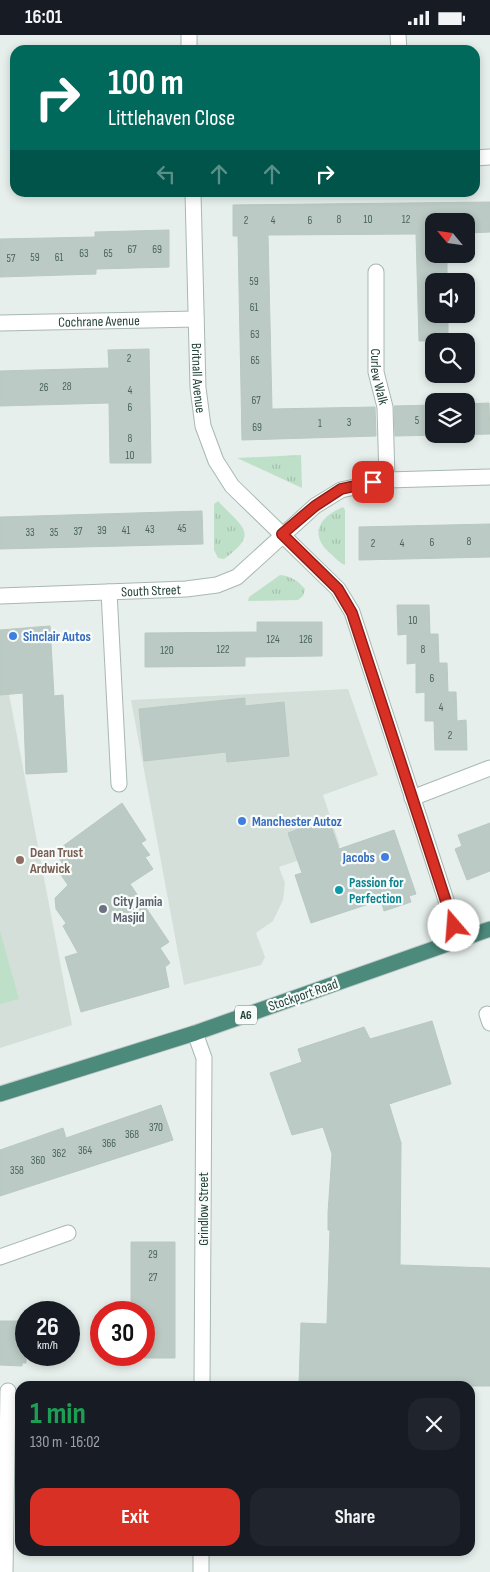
<!DOCTYPE html>
<meta charset="utf-8">
<style>
:root{--surface:#171b24;--page:#20242c;--text:#f1f3f6;--muted:#9ea1a6;--accent:#d93025}
body{margin:0;font-family:"Sofia Sans Condensed",sans-serif;background:var(--page);color:var(--text);height:100vh;display:flex;flex-direction:column;font-size:19px;white-space:nowrap}
*{box-sizing:border-box;margin:0}
p{font-size:16px;color:var(--muted)}
.icon{flex:none;width:28px;height:28px;fill:none;stroke:currentColor;stroke-width:2;stroke-linecap:round;stroke-linejoin:round}
.map{position:relative;flex:1;overflow:hidden}
.details{position:absolute;left:15px;top:1346px;width:460px;height:175px;display:flex;flex-direction:column;background:var(--surface);border-radius:15px;box-shadow:0 2px 8px #0003}
.details>*{flex:none}
.top-card{position:absolute;left:10px;top:10px;width:470px;height:152px;border-radius:15px;box-shadow:0 2px 8px #0003;background:#00695c;color:#fff;overflow:hidden}
.needle{width:32px;rotate:299deg}
.tools{position:absolute;left:425px;top:178px;display:grid;gap:10px}
.tools a{display:grid;place-items:center;width:50px;height:50px;border-radius:10px;background:var(--surface);box-shadow:0 2px 8px #0003;font-size:25px}
.speed{position:absolute;left:15px;top:1266px;display:flex;gap:10px;font-size:25px;font-weight:700;text-align:center}
.speed>*{display:grid;place-content:center;width:65px;height:65px;border-radius:50%;background:var(--surface);box-shadow:0 2px 8px #0003;line-height:1}
.speed small{font-size:12px;font-weight:400}
.speed .limit{border:8px solid #d22;background:#fff;color:#111}
.pin{position:absolute;display:grid;place-items:center;width:42px;height:42px;color:#fff;margin:-21px;border-radius:10px;box-shadow:0 2px 8px #0006}
.me{position:absolute;width:55px;margin:-28px;rotate:342deg;stroke-linejoin:round;filter:drop-shadow(0 0 4px #0008)}
.turn{display:flex;align-items:center;gap:18px;height:105px;padding:0 15px;font-size:22px}
.turn .icon{width:65px;height:65px;stroke-width:2.5}
.turn b{display:block;font-size:35px;line-height:42px}
.lanes{display:flex;align-items:center;height:48px;padding:0 15px;background:#0003;justify-content:center;gap:25px;direction:ltr}
.lanes .off{opacity:.35}
.round{display:grid;place-items:center;flex:none;width:52px;height:52px;border-radius:15px;background:var(--page)}
.summary{display:flex;align-items:center;justify-content:space-between;height:85px;padding:0 15px}
h1{font-size:30px;font-weight:700;line-height:38px;color:#1e9e55}
.button{display:flex;gap:10px;margin-top:auto;padding:10px 15px}
.button a{flex:1;height:58px;border-radius:15px;background:var(--accent);color:#fff;font-size:20px;font-weight:700;line-height:58px;text-align:center}
.button a+a{background:var(--page);color:var(--text)}
.status{display:flex;justify-content:space-between;align-items:center;height:35px;padding:0 25px;background:var(--surface);direction:ltr}
.status svg{height:14px;fill:currentColor}
.map>svg:first-child{display:block}
</style>
<div class="status"><b>16:01</b><svg viewBox="0 0 49 12"><path d="M0 12V9h3v3zM5 12V6h3v6zM10 12V3h3v9zM15 12V0h3v12zM26 1h20v11H26zM47 4h2v5h-2z"/></svg></div>
<div class="map">
<svg width="490" height="1537" viewBox="0 0 490 1537">
<defs>
<pattern id="grass-tufts" width="24" height="20" patternUnits="userSpaceOnUse" patternTransform="scale(1.25)"><rect width="24" height="20" fill="#bfe0c8"/><path d="M3 7l-1-3M5 7V3M7 7l1-3M15 17l-1-3M17 17v-4M19 17l1-3" fill="none" stroke="#a4c1ad"/></pattern>
</defs>
<rect width="100%" height="100%" fill="#e6efeb"/>
<g fill="#d4dfda">
<path d="M348,654L378,740L323,760L340,811L279,832L285,848L283,865L273,886L256,898L265,922L261,930L184,950L131,665Z"/>
<path d="M9,659L72,990L0,1013V660Z"/>
</g>
<g fill="url(#grass-tufts)">
<path d="M301,420L302,453L237,423Z"/>
<path d="M218,466C243,493 260,498 224,524L218,523L214,515V469Z"/>
<path d="M343,472L345,475V530C340,528 336,524 332,520C309,501 317,483 343,472Z"/>
<path d="M280,540C291,541 298,546 305,554L303,561L298,565L248,566L249,562Z"/>
</g>
<path fill="#bfe0c8" d="M0,896L19,964L0,969Z"/>
<g fill="#bbcac4" stroke="#b8c9c2">
<path d="M490,167V197L466,198V186H434V219H447V246H434V279H448V306H419L416,199L268,200L272,374L375,372L376,401L242,405L238,201H233V170Z"/>
<path d="M169,195V232L96,234V239L0,242V204L95,202V197Z"/>
<path d="M149,314L151,428H110L109,368L0,371V336L109,333L108,315Z"/>
<path d="M489,368L490,399L395,401L394,371L434,370V399H466V369Z"/>
<path d="M202,476L203,509L0,514V482Z"/>
<path d="M490,489V522L359,525V492Z"/>
<path d="M397,570H429L430,599H438L439,628H447L448,657H456L457,686L466,685L467,715H435L434,686H425V657L416,658V628L407,629V599L398,600Z"/>
<path d="M257,587H322V621L245,622V631L145,632V598L257,597Z"/>
<path d="M50,591L54,661L63,660L67,737L26,739L23,658L0,660V595Z"/>
<path d="M245,663V671L284,667L289,721L227,727L226,717L144,726L139,674Z"/>
<path d="M122,768L146,805L141,808L150,820L145,822L153,834L130,849L169,907L160,913L170,928L165,932L169,952L81,977L65,922L78,918L63,891L66,888L56,874L55,863L68,850L56,833L63,829L55,817Z"/>
<path d="M328,783L339,814L394,795L416,859L409,861L411,867L384,876L381,865L311,888L295,840L302,838L288,798Z"/>
<path d="M490,788V836L467,845L455,814L462,811L458,800Z"/>
<path d="M432,986L451,1049L389,1069L401,1108L400,1230L490,1233V1351H299L301,1288L327,1289L330,1195H328V1178L332,1119L323,1092L292,1100L270,1038L302,1027L298,1014L364,992L370,1004Z"/>
<path d="M161,1070L173,1105L0,1161V1115L63,1093L66,1103Z"/>
<path d="M131,1207H175V1323H144V1278H131Z"/>
<path d="M0,1286H26V1328H22V1331L0,1330Z"/>
</g>
<g fill="none" stroke-linecap="round" stroke-linejoin="round">
<g stroke="#a8b8b2" stroke-width="17">
<g id="service">
<path d="M109,557L119,749"/>
<path d="M0,1222L68,1198"/>
</g>
</g>
<g stroke="#a8b8b2" stroke-width="17">
<g id="minor">
<path d="M189,0V15"/>
<path d="M398,0L399,15"/>
<path d="M475,123L490,122"/>
<path id="s1" d="M193,158L198,353L203,391L216,426L232,451L338,554L352,577L459,905"/>
<path id="s2" d="M376,237V337L385,372L387,445"/>
<path id="s3" d="M0,288L196,284"/>
<path id="s4" d="M0,561L186,554L217,550L237,542L315,471L341,455L387,445L490,442"/>
<path d="M412,763L490,733"/>
<path d="M487,979L490,988"/>
<path d="M195,998L204,1023L202,1351"/>
<path d="M5,1537L8,1356"/>
<path d="M201,1537V1516"/>
</g>
</g>
<g stroke="#c2cac8" stroke-width="17">
<path id="trunk" d="M0,1059L195,998L490,894"/>
</g>
<use href="#service" stroke="#fff" stroke-width="15"/>
<use href="#minor" stroke="#fff" stroke-width="15"/>
<use href="#trunk" stroke="#4c8a7c" stroke-width="15"/>
</g>
<g fill="none" stroke-linecap="round" stroke-linejoin="round">
<g stroke="#8d1f18" stroke-width="12">
<path id="route" d="M373,447L341,454L315,471L282,499L338,554L352,578L454,891"/>
</g>
<use href="#route" stroke="#d93025" stroke-width="9"/>
</g>
<g fill="#3f7fe0" stroke="#f7fbf9" stroke-width="2">
<circle cx="13" cy="601" r="5"/>
<circle cx="242" cy="786" r="5"/>
<circle cx="385" cy="822" r="5"/>
</g>
<circle fill="#8d6e63" stroke="#f7fbf9" stroke-width="2" cx="20" cy="825" r="5"/>
<circle fill="#0f9aa8" stroke="#f7fbf9" stroke-width="2" cx="339" cy="855" r="5"/>
<circle fill="#6b7280" stroke="#f7fbf9" stroke-width="2" cx="103" cy="874" r="5"/>
<g text-anchor="middle" dominant-baseline="central" stroke-width="4.5" stroke-linejoin="round" paint-order="stroke">
<g font-size="11" fill="#4a645c">
<text x="339" y="184">8</text>
<text x="368" y="184">10</text>
<text x="406" y="184">12</text>
<text x="246" y="185">2</text>
<text x="273" y="185">4</text>
<text x="310" y="185">6</text>
<text x="132" y="214">67</text>
<text x="157" y="214">69</text>
<text x="84" y="218">63</text>
<text x="108" y="218">65</text>
<text x="35" y="222">59</text>
<text x="59" y="222">61</text>
<text x="11" y="223">57</text>
<text x="254" y="246">59</text>
<text x="254" y="272">61</text>
<text x="255" y="299">63</text>
<text x="129" y="323">2</text>
<text x="255" y="325">65</text>
<text x="67" y="351">28</text>
<text x="44" y="352">26</text>
<text x="130" y="355">4</text>
<text x="256" y="365">67</text>
<text x="130" y="372">6</text>
<text x="417" y="385">5</text>
<text x="349" y="387">3</text>
<text x="320" y="388">1</text>
<text x="257" y="392">69</text>
<text x="130" y="403">8</text>
<text x="130" y="420">10</text>
<text x="182" y="493">45</text>
<text x="150" y="494">43</text>
<text x="102" y="495">39</text>
<text x="126" y="495">41</text>
<text x="78" y="496">37</text>
<text x="30" y="497">33</text>
<text x="54" y="497">35</text>
<text x="469" y="506">8</text>
<text x="432" y="507">6</text>
<text x="373" y="508">2</text>
<text x="402" y="508">4</text>
<text x="413" y="585">10</text>
<text x="273" y="604">124</text>
<text x="306" y="604">126</text>
<text x="223" y="614">122</text>
<text x="423" y="614">8</text>
<text x="167" y="615">120</text>
<text x="432" y="643">6</text>
<text x="441" y="672">4</text>
<text x="450" y="700">2</text>
<text x="156" y="1092">370</text>
<text x="132" y="1099">368</text>
<text x="109" y="1108">366</text>
<text x="85" y="1115">364</text>
<text x="59" y="1118">362</text>
<text x="38" y="1125">360</text>
<text x="17" y="1135">358</text>
<text x="153" y="1219">29</text>
<text x="153" y="1242">27</text>
</g>
<rect fill="#f7fbf9" stroke="#637a73" stroke-width="1" x="235" y="970.5" width="22" height="19" rx="4"/>
<g font-size="12" font-weight="bold" fill="#24423a">
<text x="246" y="980">A6</text>
</g>
<g font-size="14" fill="#24423a" stroke="#f7fbf9">
<text stroke="none"><textPath href="#s3" startOffset="99">Cochrane Avenue</textPath></text>
<text stroke="none"><textPath href="#s2" startOffset="105">Curlew Walk</textPath></text>
<text stroke="none"><textPath href="#s1" startOffset="185">Britnall Avenue</textPath></text>
<text stroke="none"><textPath href="#s4" startOffset="151">South Street</textPath></text>
<text transform="translate(303 960) rotate(-19)">Stockport Road</text>
<text transform="translate(203 1174) rotate(-90)">Grindlow Street</text>
</g>
<g font-size="14" font-weight="bold" fill="#366cbe" stroke="#f7fbf9" text-anchor="start">
<text x="23" y="601">Sinclair Autos</text>
<text x="252" y="786">Manchester Autoz</text>
<text x="375" y="822" text-anchor="end">Jacobs</text>
</g>
<g font-size="14" font-weight="bold" fill="#785e54" stroke="#f7fbf9" text-anchor="start">
<text x="30" y="817">Dean Trust<tspan x="30" dy="16">Ardwick</tspan></text>
</g>
<g font-size="14" font-weight="bold" fill="#0d838f" stroke="#f7fbf9" text-anchor="start">
<text x="349" y="847">Passion for<tspan x="349" dy="16">Perfection</tspan></text>
</g>
<g font-size="14" font-weight="bold" fill="#5b616d" stroke="#f7fbf9" text-anchor="start">
<text x="113" y="866">City Jamia<tspan x="113" dy="16">Masjid</tspan></text>
</g>
</g>
</svg>
<div class="tools">
<a><svg class="needle" viewBox="-14 -14 28 28"><path d="M0-13l5 13h-10z" fill="#e53935"/><path d="M0 13l5-13h-10z" fill="#9ea1a6"/></svg></a>
<a><svg class="icon" aria-label="sound" viewBox="0 0 24 24"><path d="M4 9h4l5-4v14l-5-4H4zM17 9q2 3 0 6"/></svg></a>
<a><svg class="icon" aria-label="search" viewBox="0 0 24 24"><circle cx="10" cy="10" r="6"/><path d="M15 15l6 6"/></svg></a>
<a><svg class="icon" aria-label="layers" viewBox="0 0 24 24"><path d="M12 4l9 5-9 5-9-5zM3 14l9 5 9-5"/></svg></a>
</div>
<div class="speed"><div>26<small>km/h</small></div><div class="limit">30</div></div>
<div class="pin" style="left:373px;top:447px;background:#d93025"><svg class="icon" aria-label="arrive" viewBox="0 0 24 24"><path d="M6 21V4h12l-3 4 3 4H6"/></svg></div>
<svg class="me" style="left:454px;top:891px" viewBox="-20 -20 40 40"><circle r="19" fill="#fff"/><path d="M0-13L10 11 0 6-10 11z" fill="#d93025"/></svg>
<div class="top-card">
<div class="turn"><svg class="icon" aria-label="right" viewBox="0 0 24 24"><path d="M7 20v-9h11M14 6l5 5-5 5"/></svg><div><b>100 m</b>Littlehaven Close</div></div>
<div class="lanes"><svg class="icon off" aria-label="left" viewBox="0 0 24 24"><path d="M17 20v-9H6M10 6l-5 5 5 5"/></svg><svg class="icon off" aria-label="ahead" viewBox="0 0 24 24"><path d="M12 20V5M6 11l6-6 6 6"/></svg><svg class="icon off" aria-label="ahead" viewBox="0 0 24 24"><path d="M12 20V5M6 11l6-6 6 6"/></svg><svg class="icon" aria-label="right" viewBox="0 0 24 24"><path d="M7 20v-9h11M14 6l5 5-5 5"/></svg></div>
</div>
<section class="details">
<div class="summary"><div><h1>1 min</h1><p>130 m · 16:02</p></div><a class="round"><svg class="icon" aria-label="close" viewBox="0 0 24 24"><path d="M6 6l12 12M18 6L6 18"/></svg></a></div>
<div class="button"><a>Exit</a><a>Share</a></div>
</section>
</div>
